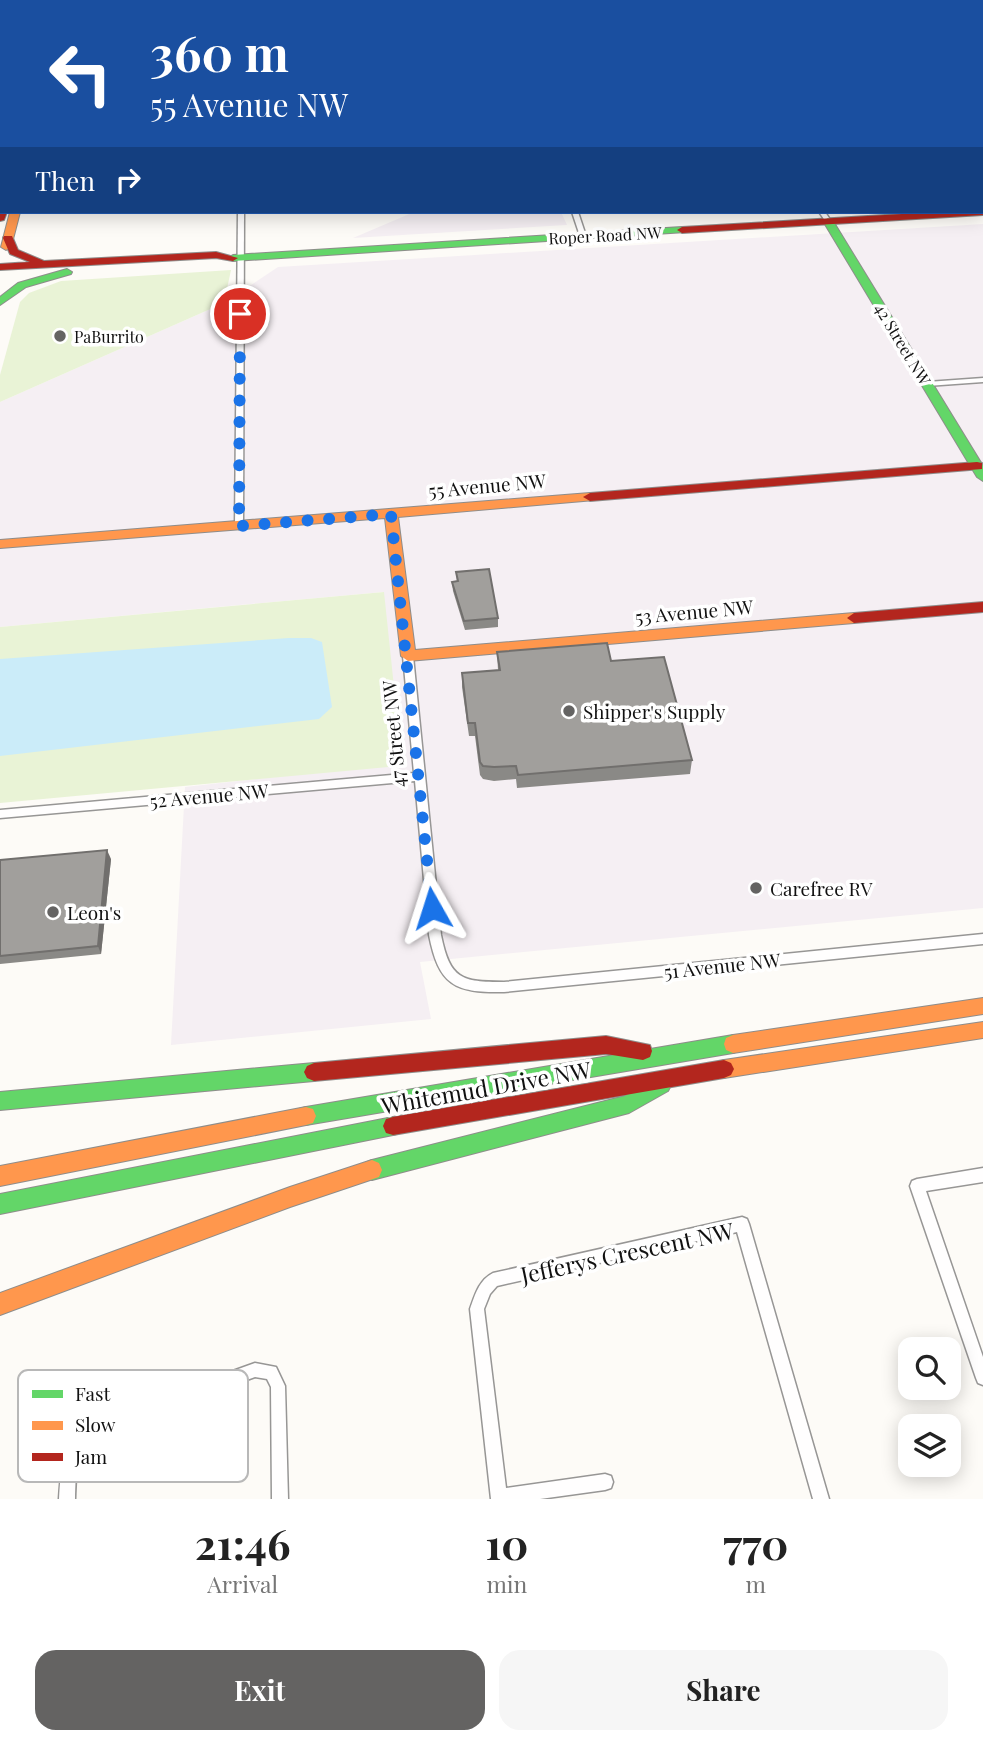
<!DOCTYPE html>
<style>
:root{--surface:#fff;--page:#f6f6f6;--text:#222;--muted:#767676;--accent:#646362}
body{margin:0;font-family:"Playfair Display",serif;background:var(--page);color:var(--text);height:100vh;display:flex;flex-direction:column;font-size:26px;white-space:nowrap}
*{box-sizing:border-box;margin:0}
p{font-size:23px;color:var(--muted)}
.icon{flex:none;width:38px;height:38px;fill:none;stroke:currentColor;stroke-width:2;stroke-linecap:round;stroke-linejoin:round}
.map{position:relative;height:1499px;overflow:hidden}
.sheet{display:flex;flex-direction:column;background:var(--surface);flex:1}
.sheet>*{flex:none}
.hud{position:absolute;left:0px;top:0px;width:984px;height:214px;box-shadow:0 4px 18px #0003;background:#1a4fa0;color:#fff;overflow:hidden}
.controls{position:absolute;left:898px;top:1337px;display:grid;gap:14px}
.controls a{display:grid;place-items:center;width:63px;height:63px;border-radius:14px;background:var(--surface);box-shadow:0 4px 18px #0003;font-size:35px}
.pin{position:absolute;display:grid;place-items:center;width:60px;height:60px;color:#fff;margin:-30px;border:4px solid #fff;border-radius:50%;box-shadow:0 2px 7px #0007}
.me{position:absolute;width:77px;margin:-38px;rotate:354deg;stroke-linejoin:round;filter:drop-shadow(0 0 5px #0008)}
.turn{display:flex;align-items:center;gap:24px;height:147px;padding:0 35px;font-size:32px}
.turn .icon{width:91px;height:91px;stroke-width:2.5}
.turn b{display:block;font-size:49px;line-height:60px}
.then{display:flex;align-items:center;height:66px;padding:0 35px;background:#0003;gap:14px;font-size:26px}
.eta{display:flex;justify-content:space-evenly;align-items:center;height:119px;text-align:center}
.eta b{font-size:42px;font-weight:700;line-height:49px}
.action{display:flex;gap:14px;margin-top:auto;padding:14px 35px}
.action a{flex:1;height:80px;border-radius:21px;background:var(--accent);color:#fff;font-size:28px;font-weight:700;line-height:80px;text-align:center}
.action a+a{background:var(--page);color:var(--text)}
.map>svg:first-child{display:block}
</style>
<div class="map">
<svg width="983" height="1499" viewBox="0 0 983 1499">
<rect width="100%" height="100%" fill="#fdfbf7"/>
<g fill="#f5eff3">
<path d="M414,212H561L567,225L353,238Z"/>
<path d="M983,224V908L420,962L431,1019L171,1045L185,787L401,763L383,592L0,627V402L224,303L278,267Z"/>
</g>
<path fill="#faf6e3" d="M412,0H692L693,2H408Z"/>
<g fill="#e9f3d6">
<path d="M231,270L224,303L0,402V375L20,302L29,293L61,281Z"/>
<path d="M384,592L402,763L399,766L0,803V627Z"/>
</g>
<path fill="#cbecf9" d="M289,638H311L322,642L332,707L319,719L0,756V659Z"/>
<g fill="none" stroke-linecap="round" stroke-linejoin="round">
<path stroke="#cbecf9" stroke-width="2" d="M757,2H766"/>
<g stroke="#979695" stroke-width="3">
<g id="street">
<rect x="76" y="0" width="6" height="2"/>
<path d="M228,0H236L233,2H226Z"/>
<rect x="0" y="86" width="2" height="4"/>
<path d="M238,212H244L243,526L239,529L235,526Z"/>
<path d="M572,212H578L586,236L585,237L580,236Z"/>
<path d="M819,212H825L831,221L830,222H826Z"/>
<path d="M983,378V382L927,386L923,384L927,382Z"/>
<path d="M408,653L413,656L441,935C450,979 461,982 504,982L983,934V944L504,992C454,993 439,985 429,935L415,781L0,818V810L414,773L403,656Z"/>
<path d="M983,1168V1182L926,1191L983,1357V1385L978,1383L976,1378L910,1186L912,1181L917,1179Z"/>
<path d="M742,1217L747,1219L749,1224L829,1499H813L737,1232L497,1286L490,1294L484,1309L506,1488L605,1474L611,1476L613,1482L611,1488L605,1490L540,1499H491L470,1309C475,1295 479,1280 493,1273Z"/>
<path d="M255,1363L276,1367L285,1386L288,1499H272L271,1387L267,1379L255,1377L98,1434C75,1454 76,1470 75,1499H59C61,1467 62,1445 88,1423Z"/>
</g>
</g>
<g stroke="#8e8d8b" stroke-width="2">
<g id="fast">
<rect x="52" y="0" width="8" height="2"/>
<path d="M828,218L833,221L983,466V481L977,477L823,221Z"/>
<path d="M682,227L687,230L686,232L233,261L228,258L233,255Z"/>
<path d="M67,269L72,272L71,274L26,287L0,305V297L18,283Z"/>
<path d="M733,1035L740,1038L742,1044L740,1050L733,1053L306,1125L299,1123L296,1116L299,1109L306,1107Z"/>
<path d="M314,1063L321,1066L324,1072L321,1078L314,1081L0,1110V1092Z"/>
<path d="M661,1076L668,1079L671,1085L668,1091L629,1113L372,1180L365,1177L362,1170L365,1163L372,1160L625,1096Z"/>
<path d="M393,1117L400,1119L403,1126L400,1133L393,1135L0,1214V1194Z"/>
</g>
</g>
<g stroke="#8e8d8b" stroke-width="2">
<g id="slow">
<path d="M10,212H20L11,247L6,250L1,247Z"/>
<path d="M590,493L597,497L595,500L398,517L415,650L854,613L861,618L854,623L408,661L401,656L385,518L0,548V540Z"/>
<path d="M983,998V1014L733,1053L726,1050L724,1044L726,1038L733,1035Z"/>
<path d="M983,1022V1038L724,1078L717,1075L714,1069L717,1063L724,1060Z"/>
<path d="M306,1107L313,1109L316,1116L313,1123L306,1125L0,1186V1166Z"/>
<path d="M372,1160L379,1163L382,1170L379,1177L290,1207L0,1315V1293L290,1187Z"/>
</g>
</g>
<g stroke="#8e8d8b" stroke-width="2">
<g id="jam">
<path d="M0,209L7,212L4,220L0,221Z"/>
<path d="M982,209L983,215L682,233L677,230L682,227L936,212H982Z"/>
<path d="M4,236H12L18,250L44,261L216,252L238,258L233,261L216,258L0,270V264L30,262L10,254L3,238Z"/>
<path d="M977,462L982,463V469L590,501L583,497L590,493Z"/>
<path d="M983,602V612L854,623L847,618L854,613Z"/>
<path d="M606,1036L650,1045L652,1051L650,1057L643,1060L606,1054L314,1081L307,1078L304,1072L307,1066L314,1063Z"/>
<path d="M724,1060L731,1063L734,1069L731,1075L724,1078L393,1135L386,1133L383,1126L386,1119L393,1117Z"/>
</g>
</g>
<use href="#street" fill="#fffefe" fill-rule="evenodd"/>
<use href="#fast" fill="#63d668" fill-rule="evenodd"/>
<use href="#slow" fill="#ff974d" fill-rule="evenodd"/>
<use href="#jam" fill="#b3261e" fill-rule="evenodd"/>
</g>
<g fill="#8a8986">
<path d="M456,572L498,618V627L465,630L453,591L452,582H457Z"/>
<path d="M497,652L611,661L692,760L690,774L517,788L516,779L494,781L483,779L480,775L475,736H469L462,687V673L498,670Z"/>
<path d="M111,859L101,954L0,964V860Z"/>
</g>
<path fill="#716f6d" d="M107,850L111,859L101,954L98,946Z"/>
<g fill="#a19f9c" stroke="#716f6d" stroke-width="2">
<path d="M489,569L498,618L464,621L452,582L458,581L456,572Z"/>
<path d="M607,643L611,661L664,657L692,760L518,775L516,766L494,767L483,766L480,762L475,723H468L462,673L500,670L497,652Z"/>
<path d="M107,850L98,946L0,956V860Z"/>
</g>
<g fill="none" stroke-linecap="round" stroke-linejoin="round">
<path stroke="#1a73e8" stroke-width="12" stroke-dasharray="0 21.6" d="M240,314L239,526L391,514L432,908"/>
</g>
<g fill="#646362" stroke="#fff" stroke-width="2.5">
<circle cx="60" cy="336" r="7"/>
<circle cx="569" cy="711" r="7"/>
<circle cx="756" cy="888" r="7"/>
<circle cx="53" cy="912" r="7"/>
</g>
<g text-anchor="middle" dominant-baseline="central" stroke-width="7" stroke-linejoin="round" paint-order="stroke">
<g font-size="16" fill="#111" stroke="#fff">
<text transform="translate(605 235) rotate(-3)">Roper Road NW</text>
<text transform="translate(903 344) rotate(59)">42 Street NW</text>
</g>
<g font-size="16" fill="#111" stroke="#fff" text-anchor="start">
<text x="74" y="336">PaBurrito</text>
</g>
<g font-size="19" fill="#111" stroke="#fff">
<text transform="translate(487 485) rotate(-5)">55 Avenue NW</text>
<text transform="translate(694 611) rotate(-5)">53 Avenue NW</text>
<text transform="translate(393 734) rotate(-95)">47 Street NW</text>
<text transform="translate(209 795) rotate(-5)">52 Avenue NW</text>
<text transform="translate(722 965) rotate(-6)">51 Avenue NW</text>
</g>
<g font-size="19" fill="#111" stroke="#fff" text-anchor="start">
<text x="583" y="711">Shipper's Supply</text>
<text x="770" y="888">Carefree RV</text>
<text x="67" y="912">Leon's</text>
</g>
<g font-size="23" fill="#111" stroke="#fff">
<text transform="translate(486 1087) rotate(-10)">Whitemud Drive NW</text>
<text transform="translate(627 1252) rotate(-12)">Jefferys Crescent NW</text>
</g>
</g>
<rect x="18" y="1370" width="230" height="112" rx="10" fill="#fff" stroke="#b8b8b8" stroke-width="2"/>
<rect x="32" y="1390" width="31" height="8" fill="#63d668"/>
<rect x="32" y="1421" width="31" height="9" fill="#ff974d"/>
<rect x="32" y="1453" width="31" height="8" fill="#b3261e"/>
<g font-size="19" fill="#111">
<text x="75" y="1401">Fast</text>
<text x="75" y="1432">Slow</text>
<text x="75" y="1464">Jam</text>
</g>
</svg>
<div class="controls">
<a><svg class="icon" aria-label="search" viewBox="0 0 24 24"><circle cx="10" cy="10" r="6"/><path d="M15 15l6 6"/></svg></a>
<a><svg class="icon" aria-label="layers" viewBox="0 0 24 24"><path d="M12 4l9 5-9 5-9-5zM3 14l9 5 9-5"/></svg></a>
</div>
<div class="pin" style="left:240px;top:314px;background:#d93025"><svg class="icon" aria-label="arrive" viewBox="0 0 24 24"><path d="M6 21V4h12l-3 4 3 4H6"/></svg></div>
<svg class="me" style="left:432px;top:908px" viewBox="-20 -20 40 40"><path d="M0-17L14 15 0 8-14 15z" fill="#1a73e8" stroke="#fff" stroke-width="4"/></svg>
<div class="hud">
<div class="turn"><svg class="icon" aria-label="left" viewBox="0 0 24 24"><path d="M17 20v-9H6M10 6l-5 5 5 5"/></svg><div><b>360 m</b>55 Avenue NW</div></div>
<div class="then">Then<svg class="icon" aria-label="right" viewBox="0 0 24 24"><path d="M7 20v-9h11M14 6l5 5-5 5"/></svg></div>
</div>
</div>
<section class="sheet">
<div class="eta">
<div><b>21:46</b><p>Arrival</p></div>
<div><b>10</b><p>min</p></div>
<div><b>770</b><p>m</p></div>
</div>
<div class="action"><a>Exit</a><a>Share</a></div>
</section>
